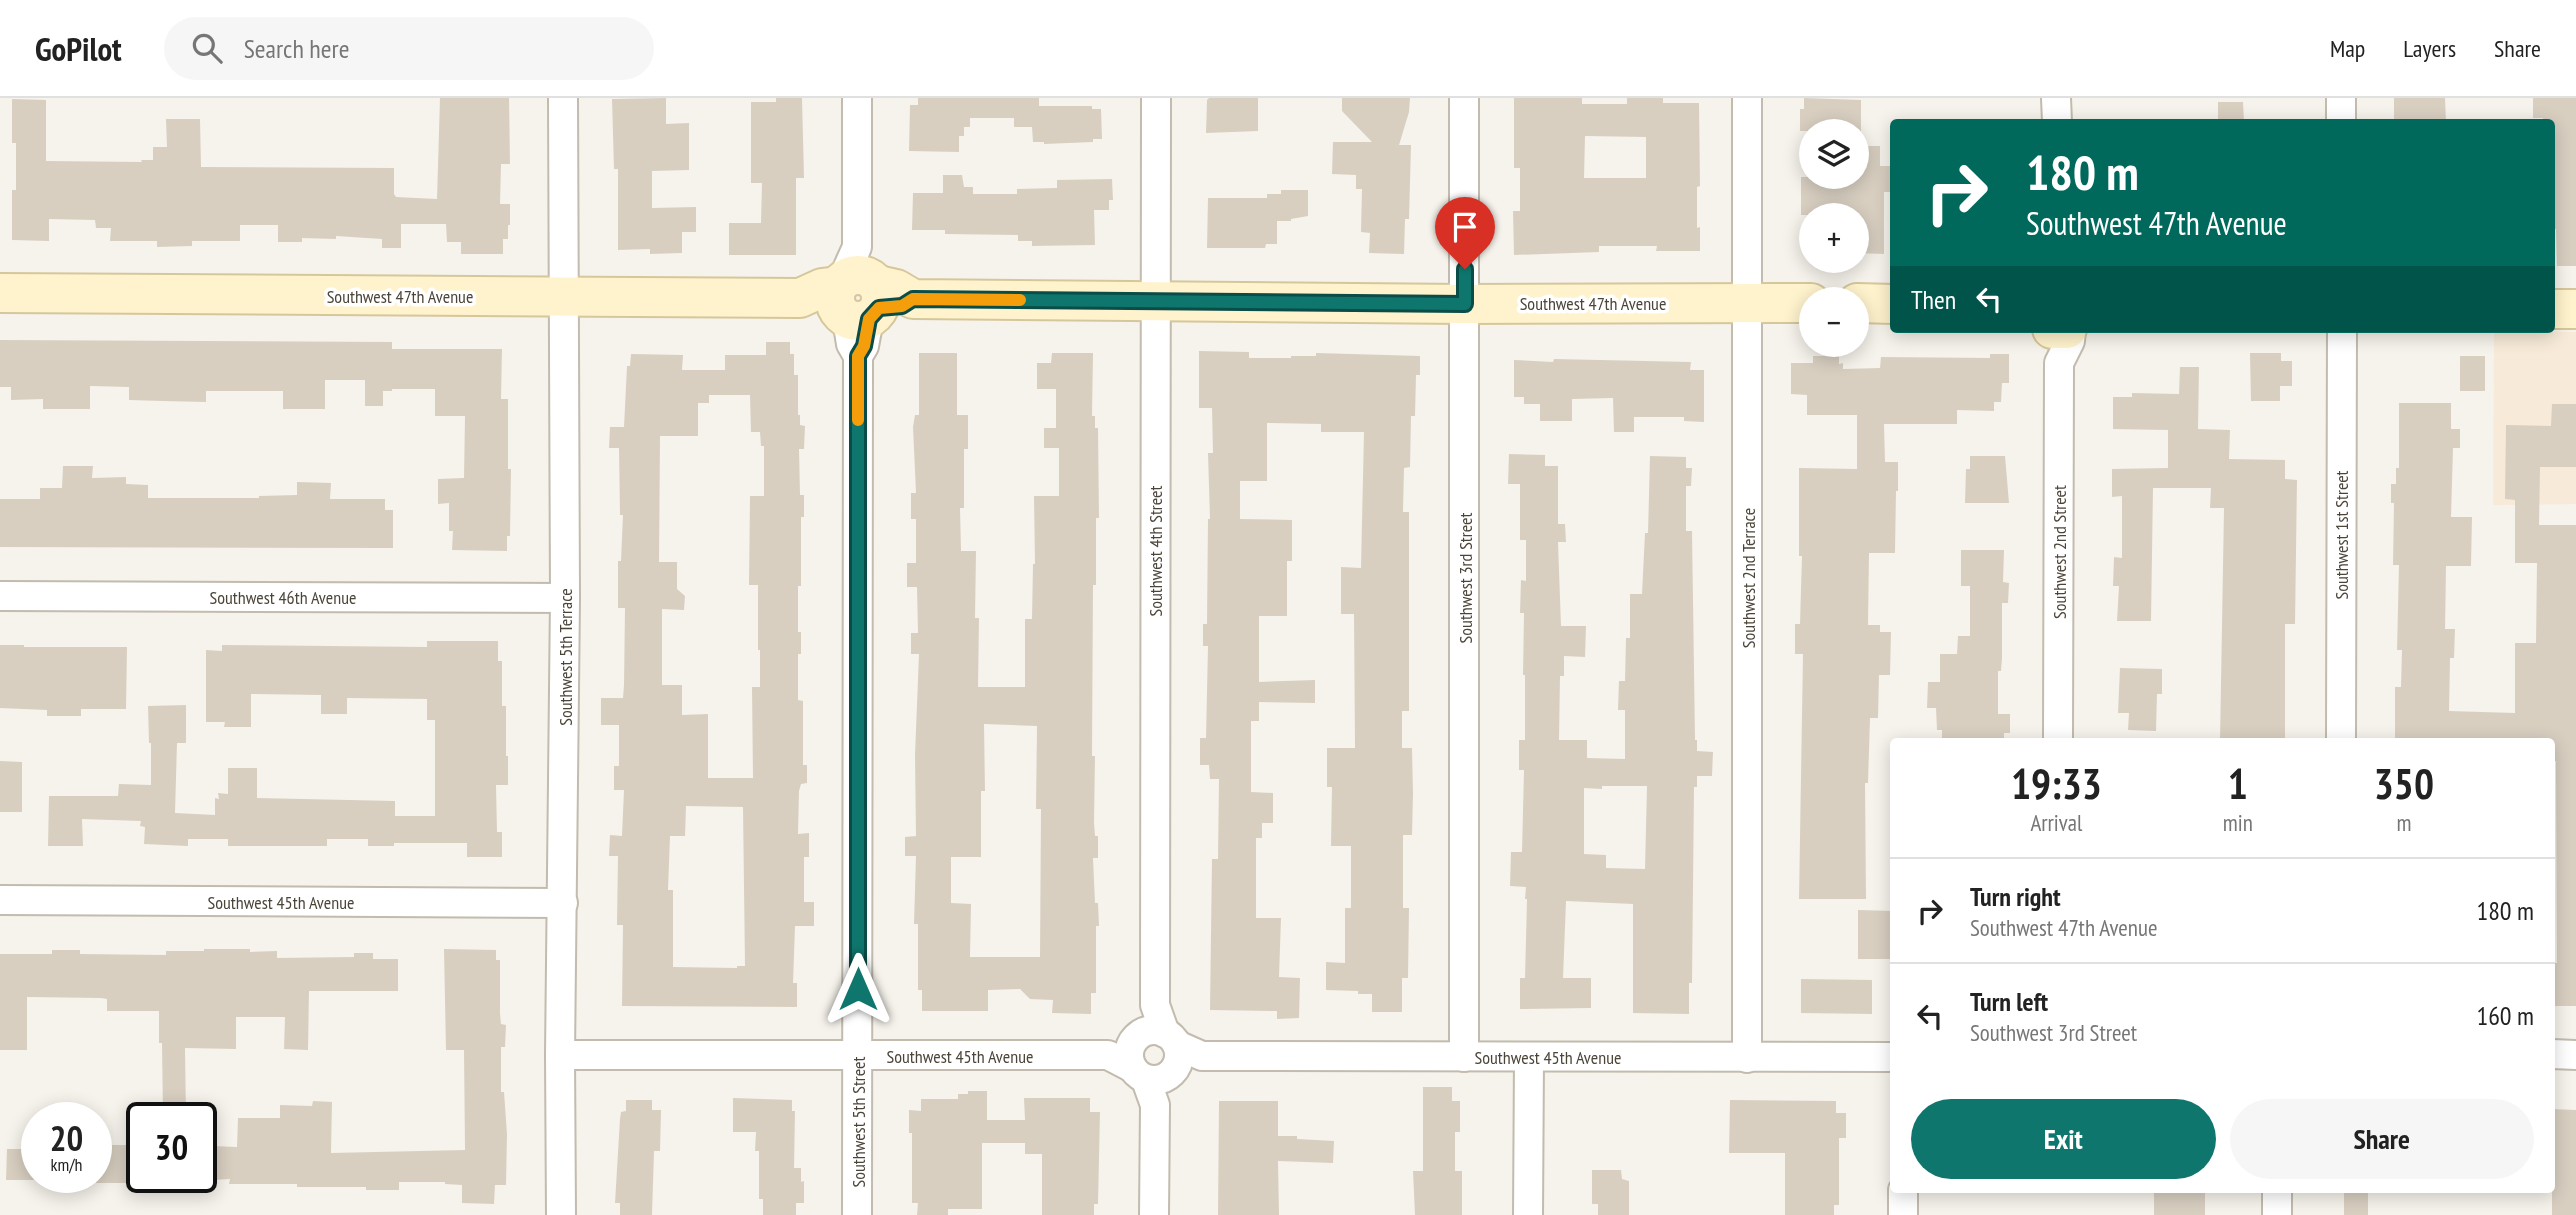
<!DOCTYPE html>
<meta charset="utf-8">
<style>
:root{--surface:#fff;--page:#f6f6f6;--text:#222;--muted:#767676;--line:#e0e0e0;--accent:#0f766e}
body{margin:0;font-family:"PT Sans Narrow",sans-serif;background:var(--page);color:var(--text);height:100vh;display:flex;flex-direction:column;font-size:26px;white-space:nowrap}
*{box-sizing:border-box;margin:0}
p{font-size:23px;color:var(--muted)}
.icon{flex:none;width:38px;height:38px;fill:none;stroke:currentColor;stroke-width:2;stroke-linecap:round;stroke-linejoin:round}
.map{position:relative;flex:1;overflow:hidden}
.drawer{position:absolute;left:1890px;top:640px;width:665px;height:455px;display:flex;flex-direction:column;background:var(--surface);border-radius:7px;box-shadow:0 4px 18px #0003}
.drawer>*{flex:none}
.top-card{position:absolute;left:1890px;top:21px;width:665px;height:214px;border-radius:7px;box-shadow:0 4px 18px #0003;background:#00695c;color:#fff;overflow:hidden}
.fabs{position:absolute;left:1799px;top:21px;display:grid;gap:14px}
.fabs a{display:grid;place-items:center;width:70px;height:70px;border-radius:50%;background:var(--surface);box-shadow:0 4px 18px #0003;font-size:35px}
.speed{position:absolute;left:21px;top:1004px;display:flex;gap:14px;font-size:35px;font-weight:700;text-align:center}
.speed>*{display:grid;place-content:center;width:91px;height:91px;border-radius:50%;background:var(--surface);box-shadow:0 4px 18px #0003;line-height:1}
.speed small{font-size:18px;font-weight:400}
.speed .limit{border:4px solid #111;border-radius:10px;background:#fff;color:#111}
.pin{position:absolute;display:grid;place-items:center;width:60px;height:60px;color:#fff;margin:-72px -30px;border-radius:50% 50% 50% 0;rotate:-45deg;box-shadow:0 0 7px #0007}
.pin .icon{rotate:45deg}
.me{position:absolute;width:77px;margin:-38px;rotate:0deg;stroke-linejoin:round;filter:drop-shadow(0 0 5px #0008)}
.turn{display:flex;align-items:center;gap:24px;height:147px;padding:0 21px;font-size:32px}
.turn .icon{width:91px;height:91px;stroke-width:2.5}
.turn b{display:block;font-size:49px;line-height:60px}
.then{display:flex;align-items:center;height:66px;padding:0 21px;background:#0003;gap:14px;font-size:26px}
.eta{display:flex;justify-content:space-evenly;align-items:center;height:119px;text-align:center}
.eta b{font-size:42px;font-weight:700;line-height:49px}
.primary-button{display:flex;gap:14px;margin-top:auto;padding:14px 21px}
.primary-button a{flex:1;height:80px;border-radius:42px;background:var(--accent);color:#fff;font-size:28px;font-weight:700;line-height:80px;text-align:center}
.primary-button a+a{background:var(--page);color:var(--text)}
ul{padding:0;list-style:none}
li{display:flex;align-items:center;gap:21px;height:105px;padding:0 21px;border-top:2px solid var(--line)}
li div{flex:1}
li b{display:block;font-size:26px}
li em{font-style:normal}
header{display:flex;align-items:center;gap:42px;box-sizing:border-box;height:98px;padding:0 35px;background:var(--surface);border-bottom:2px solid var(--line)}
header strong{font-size:33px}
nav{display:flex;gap:38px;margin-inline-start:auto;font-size:24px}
.search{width:490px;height:63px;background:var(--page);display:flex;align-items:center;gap:18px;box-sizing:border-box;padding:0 24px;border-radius:38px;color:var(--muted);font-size:26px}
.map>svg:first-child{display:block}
</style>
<header>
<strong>GoPilot</strong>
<div class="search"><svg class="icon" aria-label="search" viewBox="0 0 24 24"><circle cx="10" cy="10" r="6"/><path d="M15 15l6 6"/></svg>Search here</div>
<nav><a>Map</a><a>Layers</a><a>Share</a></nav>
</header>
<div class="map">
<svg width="2576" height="1117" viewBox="0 0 2576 1117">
<rect width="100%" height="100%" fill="#f6f3ec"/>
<path fill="#f7ead8" d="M2494,233L2576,234V406L2493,407Z"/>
<g fill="#d8cfc1" fill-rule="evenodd">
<path d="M440,0H509L510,66H501L500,106H510V127H508V141H503V156H461V144H447L446,126H401V150H382V141L336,138V141L302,140V144H278V127H240V143H192V148L157,149V143H110L111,130H96L95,122L49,121V143L12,142V92H16V45H12V1L46,2V63L142,64L141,62H153V49H167L166,21H200L201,69L394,70V96L396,99L437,101Z"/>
<path d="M666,0V26L689,25V72L652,73V110L696,109V134H682V155L650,156V151L618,152V71H614L612,1Z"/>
<path d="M776,0H802L804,80H796V157H729V125H761L762,85H751V4H776Z"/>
<path d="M918,0H1039V8H1092V11H1101L1102,41H1093V44L1044,46V44H1033L1032,29H1014V20H970V29H964V38H959V54L909,53L910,7H918Z"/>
<path d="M1209,0H1258V33L1206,35L1207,2Z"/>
<path d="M1342,0H1410L1409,14L1399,47H1411L1409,121H1405L1404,156L1369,155L1370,135L1361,134L1362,91H1356V77L1332,76L1333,44H1372L1342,13Z"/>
<path d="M1514,0H1582V6H1627V0H1663V5H1699L1700,88L1697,89V130L1700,129V153H1656L1657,148H1599V154L1514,157L1513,113H1520V70H1514ZM1585,38L1646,39V80H1584Z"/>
<path d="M1804,0L1861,2V33H1800V11H1804Z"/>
<path d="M2394,0H2445L2446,24H2394Z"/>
<path d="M2533,0H2576V168H2557L2556,131H2552V24H2543V20H2533Z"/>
<path d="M2218,4H2243L2244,24H2218Z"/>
<path d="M1857,48H1880V68H1894V94H1884V156L1857,155V117H1801V79H1857Z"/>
<path d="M943,77H962L964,89H973V96H1017V91L1057,90V82L1112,81L1113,102H1109V112H1094L1095,147L1032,148V143H1018V137L945,136V132H912L913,95H943Z"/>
<path d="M1281,92H1308V118L1291,121V123H1277V146H1266L1265,150H1207L1208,100H1267V96H1281Z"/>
<path d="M0,242L392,244V251H502L501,301H508V371H511L510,438H507V453L452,452L453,433H449V405L438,406V381L464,380L465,318H435V291H392V293H383V308H365V282H325V311H283V293H206V304L163,303L129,302V289L90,288V311H43V301L11,302V289H0Z"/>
<path d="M766,244H790V256H794V277H798V317H800V327L805,328L804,351H799L800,397H804V419H801V488H798V534H801V556H798V602L803,603V667H807V685L801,686L799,693L798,736L809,735V759H804V804H814V828H795L793,885H797V909L622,908L623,827H617L618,758H609L610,737L622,738L624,692H614V668H619V627H601V600H623L624,587L625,510H618V463H621L623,417H620L619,350H609L610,329H624L627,268H630L631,256L683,257L682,272H725V257H766ZM709,297H750L751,334H760L761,348H764V398H750L749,487H758V552H760V589H752L753,680H708V616L682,617V587H662V511L684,512L685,498L677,491V464H659L660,338H698V305H709ZM686,708L743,709L745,868H737V870L673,869V792H668L670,738H685Z"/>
<path d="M1199,253L1249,254V260H1291V258H1316V255L1420,258V277H1416L1415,318H1411L1410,369L1404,370L1403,414H1409V613H1402V650H1412L1413,696L1412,737H1403V810H1409L1408,880H1402V914H1372V896H1358V893L1326,892V864L1345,865V810H1351V748H1331L1332,689H1327V650H1355L1354,516H1341V469L1361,470L1364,334H1321V326L1267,325V383H1240V421L1292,422V463H1287V518H1259V584L1315,582V605L1259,604V623H1251V694L1273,695V725H1262V740H1256V820H1281L1279,879L1300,880L1299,920L1277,921V913L1210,912L1212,761H1218L1219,681H1210L1209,667H1200V640H1206L1208,548H1203V526H1207L1208,421H1210L1208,355H1213L1212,310H1199Z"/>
<path d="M919,255H957V317H968V351H964V410H960L961,453H976L975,520H979L978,589H1025V521H1032L1033,466H1035L1034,398H1059V350H1044V330H1056V291H1037V265H1051L1052,255H1093L1092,318H1095V330H1098L1099,420H1096V487H1093L1092,658H1095L1094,725L1095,738H1098V760H1093L1095,805H1098L1099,828H1096V895H1091V916L1052,915L1053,902L1030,901L1020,891L988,892V913H922V892H918V826H914L916,758H905V739L916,738L915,657L919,556H911V535H918L917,489H907V465H916V421H911V395H916L913,329L915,317H919ZM984,626L1037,628L1036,711H1041L1040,859H970L971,806L951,805V759H981V693H985Z"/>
<path d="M2250,255H2281V263H2292V288H2280V303H2251Z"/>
<path d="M1990,256H2009V285H2002L2001,304H1994V313L1957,312V326H1884L1885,364H1898V393H1896L1895,455H1869L1868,527H1880V534H1891L1890,577H1879L1878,620H1870L1868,685H1865L1866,801H1799L1803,556H1795V526H1800L1802,458H1799V370L1857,371V317H1807V297L1791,296V265H1813V258H1839V266L1843,265V271L1880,270L1881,259L1990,260Z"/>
<rect x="2460" y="258" width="25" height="35"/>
<path d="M1554,261L1691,264L1690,272H1704V324L1684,323V319H1634V334H1614L1613,300L1572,301V323H1540V306H1524V299H1514V262L1553,264Z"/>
<path d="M2180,269H2199L2198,331L2230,332L2229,361L2285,362V381L2297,382L2295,526H2285V644H2220L2224,410H2210L2211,390H2153L2151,523H2117L2119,488H2113L2114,459L2122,460V398L2112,399V371L2168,370V332L2113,331V299H2132V295L2179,296Z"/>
<path d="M2399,305H2451V331H2460V350H2453L2451,419H2472L2471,468H2446L2445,531H2455L2454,560H2450L2449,613L2515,615V545H2536L2537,465H2515V402L2505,401L2506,327L2551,328L2552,306H2576V369H2540L2539,427H2576V908H2552V865H2557L2556,663H2552V644H2395V589H2401L2402,552H2397L2399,467H2393L2394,405H2391V386H2396V370H2399Z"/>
<path d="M1509,356L1545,357V368H1558V426H1565L1566,444H1558L1561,528H1586L1585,559L1564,558V578H1560L1559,642H1587V660L1625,661V612H1618L1619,583H1625L1626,540H1630V496H1642L1645,435H1648L1650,358L1686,359V370H1692L1691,388H1686V433H1692L1695,642H1697V653L1713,654L1712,678H1697V689H1694L1692,885H1689V916L1633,915V806L1566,803L1563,880H1591V910L1520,911V880H1525L1527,801H1525L1526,789L1510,788L1511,754H1522L1524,672H1519V642H1525V577H1523L1524,515H1520L1521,482L1526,483V442H1520V386H1508ZM1602,688H1647L1645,771L1606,770V757L1584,756V690L1602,691Z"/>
<path d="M1970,358H2005L2009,405H1965L1966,371H1970Z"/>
<path d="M63,368H93L92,380L126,379V386L148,387V400H259V398L297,397V384L331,385L330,401H385V412H393V450L0,449V401H40V390H62Z"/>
<path d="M1961,452H2004L2003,484L2009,485L2008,505H2002V560L2001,573H1998V616H2010V635H2004V644H1942V632H1937L1936,610H1927L1928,584H1940V556H1957L1958,538H1970V488H1961Z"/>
<path d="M427,543H498V563H502V608H506V658H508V687H496L497,734H502V759H467V745H394V748H368V741H327V748H228V741H188V748L144,746L145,729L140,728L141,723L82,721L83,748H48L49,698H118L119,686L151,687V645H149L148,608L186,607V645H177L175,715L215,717V700L219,701L218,695L228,696V670H257V700L395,703V718H435V622H427V601L347,600V616H321V597L251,596V629H224L225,624H206V552L222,553V547L427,549Z"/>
<path d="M0,547H24V549H127L126,611H81V618H47V612L0,610Z"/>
<path d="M2120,570L2162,571V596H2157L2156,633L2128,632L2129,615H2118Z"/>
<path d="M0,663L22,664V714H0Z"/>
<path d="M1858,812L1894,813V861H1858Z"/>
<path d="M204,851H250V854L277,853V860L354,859V855H373V861H398V893H309L308,952L284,951L285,919H236V951L185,950L186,1020H163L162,945H159V913H107V901L101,900L27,899V952H0V856H52V852H80V856L166,857V853H204Z"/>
<path d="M444,851L496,852V862H500V915L501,926L506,927L505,949H501V994H504L507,1036L506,1087H495L494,1106L462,1105V1087L445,1086V1084H399V1092H366V1089H297V1086H229L230,1081L212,1082V1048L237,1049L238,1020H280V1007L312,1008L313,1003L332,1004L331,1055L465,1052L464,952H446Z"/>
<path d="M1801,881L1872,882V916L1801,915Z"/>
<path d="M1423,989H1452V1003H1460V1034H1455V1073H1462V1117H1415L1413,1073H1423Z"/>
<path d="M968,993H987V1022H1025L1024,1000H1090V1014H1100L1098,1106H1094V1117H1042V1056H1025V1045H982V1111H948V1117H917L918,1105H912V1035H909V1012L921,1013V1001H958V996H968Z"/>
<path d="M733,1000L792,1002V1013H795L794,1070H801V1084L804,1083V1105H796V1117H763V1101H759V1053H755L756,1034H733Z"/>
<path d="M626,1002H652V1012H661L660,1053H654L652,1117H620V1105H615L620,1021L621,1014L626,1013Z"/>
<path d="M1730,1002L1836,1003V1015H1846V1040H1839V1107H1834V1117H1785V1055H1729Z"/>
<path d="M1219,1003H1278V1038H1297V1041L1334,1043L1333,1065L1278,1063L1279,1117H1218Z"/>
<path d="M2552,1011L2576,1012V1117H2552Z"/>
<rect x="96" y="1047" width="32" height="38"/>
<path d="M7,1051H37V1082H6Z"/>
<path d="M1592,1072H1621L1622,1081L1629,1083V1117H1598V1106H1592Z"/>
<rect x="2154" y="1092" width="51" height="25"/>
<rect x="2344" y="1092" width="24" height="25"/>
</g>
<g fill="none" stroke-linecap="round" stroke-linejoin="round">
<g stroke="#c2bbae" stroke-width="32">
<g id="street">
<path d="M1156,0L1155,907L1165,935"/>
<path d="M1464,0V959"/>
<path d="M1747,0V960"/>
<path d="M2056,0L2057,24"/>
<path d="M2341,0V24"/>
<path d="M847,180L848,169L857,149V0"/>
<path d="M847,221L851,246L858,258"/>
<path d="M0,498L565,500"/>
<path d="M2058,644L2059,265L2070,243L2071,231"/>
<path d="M2341,644L2342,231"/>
<path d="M0,802L563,805"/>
<circle cx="1154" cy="957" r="25"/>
<path d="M1177,947L1202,958L1894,959"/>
<path d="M2552,956L2576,957"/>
<path d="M560,957H1108L1131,969"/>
<path d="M1146,982L1155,1007L1154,1117"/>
<path d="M561,1117L560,957L565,500L563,0"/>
<path d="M857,1117L858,258L864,248L869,221"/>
<path d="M1528,1117L1529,959"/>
<path d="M1903,1117V1092"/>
<path d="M2277,1117V1092"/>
</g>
</g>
<g stroke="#d6c79b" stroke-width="42">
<g id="secondary">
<circle cx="858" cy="200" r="23"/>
<path d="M878,187L896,191L913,201L1465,206L1811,205"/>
<path d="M0,195L800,200L822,190L838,188"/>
<path d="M1857,205L1894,206"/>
<path d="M2552,211H2576"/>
<path d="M2052,231H2067"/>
</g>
</g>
<use href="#street" stroke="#fff" stroke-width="28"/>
<use href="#secondary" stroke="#fff3cd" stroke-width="38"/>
</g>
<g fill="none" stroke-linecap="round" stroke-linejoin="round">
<g stroke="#0a4d48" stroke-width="18">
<path id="route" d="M858,891V258L864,248L869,221L879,210L902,208L913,201L1465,206V171"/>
</g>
<use href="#route" stroke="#0f766e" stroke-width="12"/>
<path stroke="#f59e0b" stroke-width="12" d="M858,322V258L864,248L869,221L879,210L902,208L913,201L1020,202"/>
</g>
<g text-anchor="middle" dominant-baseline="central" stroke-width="7" stroke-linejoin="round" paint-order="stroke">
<g font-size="18" fill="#4b4439" stroke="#fff">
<text x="400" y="198">Southwest 47th Avenue</text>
<text x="1593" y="205">Southwest 47th Avenue</text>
<text transform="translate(2341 437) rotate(-90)">Southwest 1st Street</text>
<text transform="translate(1155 453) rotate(-90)">Southwest 4th Street</text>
<text transform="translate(2059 454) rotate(-90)">Southwest 2nd Street</text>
<text transform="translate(1465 480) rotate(-90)">Southwest 3rd Street</text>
<text transform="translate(1748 480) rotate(-90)">Southwest 2nd Terrace</text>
<text x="283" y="499">Southwest 46th Avenue</text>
<text transform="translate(565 559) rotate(-90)">Southwest 5th Terrace</text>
<text x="281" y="804">Southwest 45th Avenue</text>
<text x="960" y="958">Southwest 45th Avenue</text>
<text x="1548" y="959">Southwest 45th Avenue</text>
<text transform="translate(858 1024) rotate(-90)">Southwest 5th Street</text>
</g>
</g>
</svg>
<div class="fabs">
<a><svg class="icon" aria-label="layers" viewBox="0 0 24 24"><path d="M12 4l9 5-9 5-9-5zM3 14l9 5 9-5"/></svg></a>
<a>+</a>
<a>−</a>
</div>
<div class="speed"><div>20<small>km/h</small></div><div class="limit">30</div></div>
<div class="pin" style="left:1465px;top:171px;background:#d93025"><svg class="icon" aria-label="arrive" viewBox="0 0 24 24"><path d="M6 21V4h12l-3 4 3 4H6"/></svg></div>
<svg class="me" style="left:858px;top:891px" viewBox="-20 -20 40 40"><path d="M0-17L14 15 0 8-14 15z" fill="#0f766e" stroke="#fff" stroke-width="4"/></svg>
<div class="top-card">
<div class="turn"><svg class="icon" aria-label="right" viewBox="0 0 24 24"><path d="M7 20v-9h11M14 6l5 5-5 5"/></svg><div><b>180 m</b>Southwest 47th Avenue</div></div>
<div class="then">Then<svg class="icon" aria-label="left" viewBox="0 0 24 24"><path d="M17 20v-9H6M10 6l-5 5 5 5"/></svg></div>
</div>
<section class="drawer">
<div class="eta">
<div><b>19:33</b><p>Arrival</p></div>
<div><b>1</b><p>min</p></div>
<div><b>350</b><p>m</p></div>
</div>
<ul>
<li><svg class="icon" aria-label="right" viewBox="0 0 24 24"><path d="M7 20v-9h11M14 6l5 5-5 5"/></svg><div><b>Turn right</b><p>Southwest 47th Avenue</p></div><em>180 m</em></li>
<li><svg class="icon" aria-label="left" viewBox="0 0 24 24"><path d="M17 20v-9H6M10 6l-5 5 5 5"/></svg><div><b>Turn left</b><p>Southwest 3rd Street</p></div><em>160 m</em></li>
</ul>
<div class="primary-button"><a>Exit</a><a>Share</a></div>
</section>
</div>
